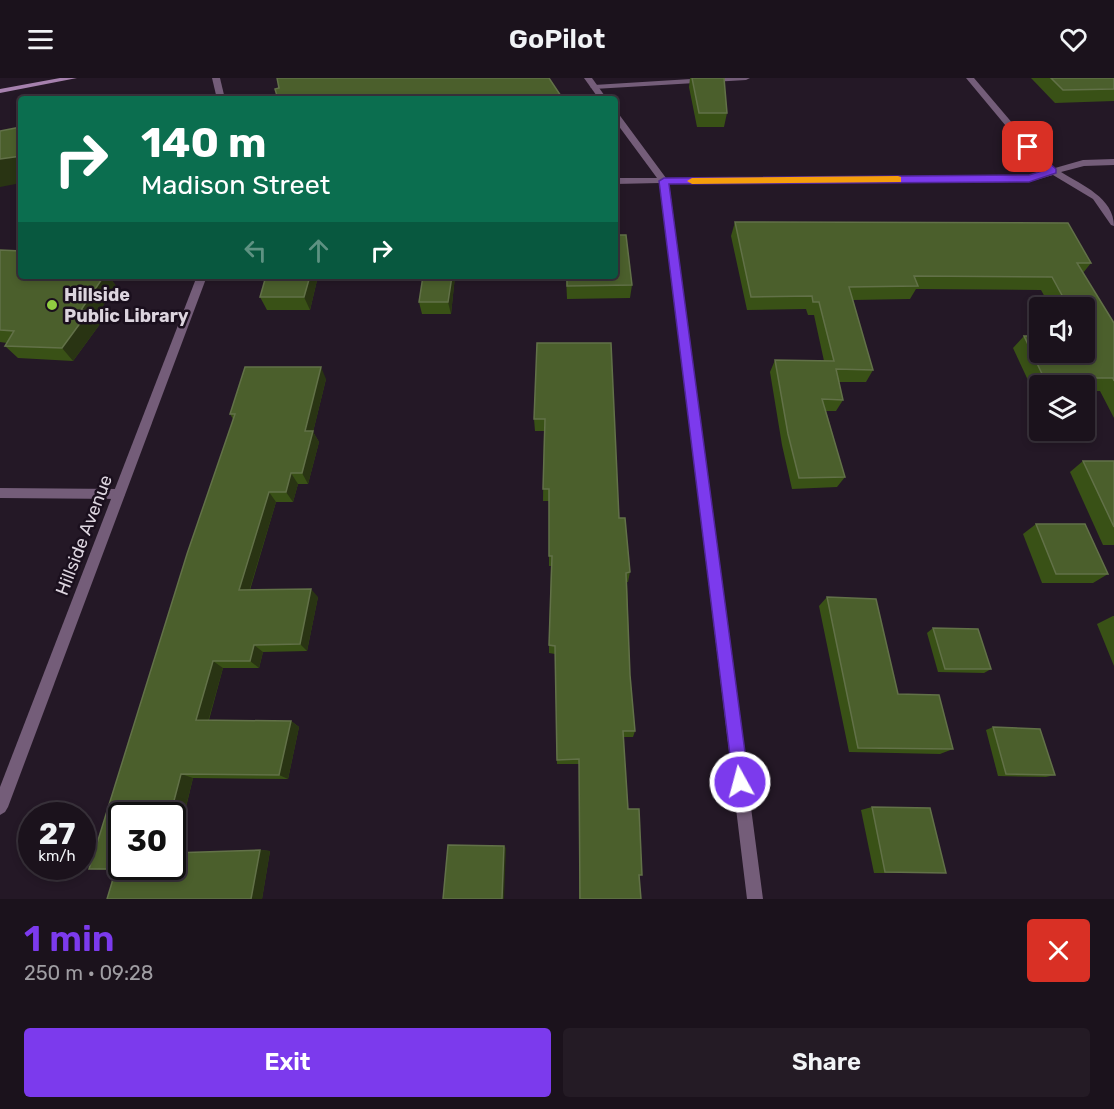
<!DOCTYPE html>
<meta charset="utf-8">
<style>
:root{--surface:#1b121c;--page:#241b25;--text:#f1f3f6;--muted:#a09ea3;--line:#39323b;--accent:#7c3aed}
body{margin:0;font-family:Rubik,sans-serif;background:var(--page);color:var(--text);height:100vh;display:flex;flex-direction:column;font-size:22px;white-space:nowrap}
*{box-sizing:border-box;margin:0}
p{font-size:20px;color:var(--muted)}
.icon{flex:none;width:33px;height:33px;fill:none;stroke:currentColor;stroke-width:2;stroke-linecap:round;stroke-linejoin:round}
.map{position:relative;height:821px;overflow:hidden}
.details{display:flex;flex-direction:column;background:var(--surface);flex:1}
.details>*{flex:none}
.guide{position:absolute;left:18px;top:18px;width:600px;height:183px;border-radius:6px;box-shadow:0 3px 9px #0003,0 0 0 2px var(--line);background:#0b6e4f;color:#fff;overflow:hidden}
.tools{position:absolute;left:1029px;top:219px;display:grid;gap:12px}
.tools a{display:grid;place-items:center;width:66px;height:66px;border-radius:6px;background:var(--surface);box-shadow:0 3px 9px #0003,0 0 0 2px var(--line);font-size:30px}
.speed{position:absolute;left:18px;top:724px;display:flex;gap:12px;font-size:30px;font-weight:700;text-align:center}
.speed>*{display:grid;place-content:center;width:78px;height:78px;border-radius:50%;background:var(--surface);box-shadow:0 3px 9px #0003,0 0 0 2px var(--line);line-height:1}
.speed small{font-size:15px;font-weight:400}
.speed .limit{border:3px solid #111;border-radius:9px;background:#fff;color:#111}
.pin{position:absolute;display:grid;place-items:center;width:51px;height:51px;color:#fff;margin:-26px;border-radius:12px;box-shadow:0 3px 9px #0006}
.me{position:absolute;width:66px;margin:-33px;rotate:353deg;stroke-linejoin:round;filter:drop-shadow(0 0 4px #0008)}
.turn{display:flex;align-items:center;gap:21px;height:126px;padding:0 24px;font-size:27px}
.turn .icon{width:78px;height:78px;stroke-width:2.5}
.turn b{display:block;font-size:42px;line-height:51px}
.lanes{display:flex;align-items:center;height:57px;padding:0 24px;background:#0003;justify-content:center;gap:30px;direction:ltr}
.lanes .off{opacity:.35}
.round{display:grid;place-items:center;flex:none;width:63px;height:63px;border-radius:6px;background:var(--page)}
.overview{display:flex;align-items:center;justify-content:space-between;height:102px;padding:0 24px}
h1{font-size:36px;font-weight:600;line-height:45px;color:var(--accent)}
.button{display:flex;gap:12px;margin-top:auto;padding:12px 24px}
.button a{flex:1;height:69px;border-radius:6px;background:var(--accent);color:#fff;font-size:24px;font-weight:600;line-height:69px;text-align:center}
.button a+a{background:var(--page);color:var(--text)}
header{display:flex;justify-content:space-between;align-items:center;height:78px;padding:0 24px;background:var(--surface);font-size:27px;font-weight:600}
.map>svg:first-child{display:block}
</style>
<header><svg class="icon" aria-label="menu" viewBox="0 0 24 24"><path d="M4 6h16M4 12h16M4 18h16"/></svg>GoPilot<svg class="icon" aria-label="heart" viewBox="0 0 24 24"><path d="M12 20l-8-8c-3-5 5-10 8-4 3-6 11-1 8 4z"/></svg></header>
<div class="map">
<svg width="1114" height="821" viewBox="0 0 1114 821">
<rect width="100%" height="100%" fill="#241826"/>
<g fill="none" stroke-linecap="round" stroke-linejoin="round">
<g fill="#745d79" fill-rule="evenodd">
<path d="M707,0H750L746,2L594,11L590,9L594,7Z"/>
<path d="M0,410L119,411L123,412L125,416L123,420L119,421L0,420Z"/>
</g>
<g fill="#745d79" fill-rule="evenodd">
<path d="M212,0H220L225,21H217Z"/>
<path d="M584,0H592L607,21H599Z"/>
<path d="M966,0H974L1031,67L1055,90L1083,82L1114,81V87L1084,88L1061,94C1082,107 1114,120 1114,148L1111,147L1093,121L1053,97L1029,104L669,105L763,821H747L660,105L615,106V100H657L615,43V35H618L666,100L1029,98L1048,93L1025,71Z"/>
<path d="M197,198H207L8,729L5,734L0,737V709Z"/>
</g>
<path fill="#a681ae" fill-rule="evenodd" d="M60,0H77L0,15V11Z"/>
</g>
<g fill="#395116">
<path d="M690,0H724L727,35L724,49H697L689,9Z"/>
<path d="M1031,0H1114V23L1055,25Z"/>
<path d="M735,144L1091,185L1083,195L1114,245V340L1100,313H1084V308H1040V313H1033L1013,270L1024,258L1084,274V230H1051L1041,212L916,211L910,221L853,222L873,292L866,304H839L843,322L836,333H826L845,399L837,409L792,411L782,367L770,294L775,282L824,283L814,237H808L806,231L747,232L731,158Z"/>
<path d="M0,172L21,198H111L110,200L116,208L95,240L100,246L73,283L18,280L5,268L7,265L0,264Z"/>
<path d="M266,198H318L310,232H267L260,219Z"/>
<path d="M455,198L451,236H422L419,224Z"/>
<path d="M566,198H615L632,207L630,220L567,221Z"/>
<path d="M537,265L619,440L630,494L628,504H627L630,597L635,653L633,659H623L628,731L639,797L641,821H579V686H557L555,576L549,575V567L551,488H549V423H543L544,353H535L534,341Z"/>
<path d="M326,301L313,354L319,364L308,406H298L293,424H276L250,512L318,519L307,573L263,574L259,590H223L209,642L291,643L299,649L288,701L193,700L175,775L260,772L270,773L262,821H107L116,792L89,791L233,341L230,336Z"/>
<path d="M1083,383H1114V467H1103L1070,394Z"/>
<path d="M1036,446L1108,496L1093,505H1042L1023,456Z"/>
<path d="M827,519L898,616L953,671L940,676L849,674L819,528Z"/>
<path d="M1113,538H1114V588L1097,546Z"/>
<path d="M933,550L991,591L984,595L938,594L927,555Z"/>
<path d="M993,649L1055,697L1046,699L998,698L986,652Z"/>
<path d="M872,729L946,795H874L861,732Z"/>
</g>
<g fill="#293413">
<path d="M21,78V105L0,109V81Z"/>
<path d="M101,198H111L110,200L116,208L95,240L100,246L73,283L62,270L81,232Z"/>
<path d="M310,198H318L310,232L304,219Z"/>
<path d="M452,198H455L451,236L448,224Z"/>
<path d="M321,289L326,301L313,354L319,364L308,406L302,395L305,353Z"/>
<path d="M291,395L298,406L293,424L286,414Z"/>
<path d="M269,414L276,424L247,520L239,512Z"/>
<path d="M311,511L318,519L307,573L300,566Z"/>
<path d="M254,567L263,574L259,590L250,583Z"/>
<path d="M213,583L223,590L207,647L196,642Z"/>
<path d="M291,643L299,649L288,701L279,697Z"/>
<path d="M181,696L193,700L174,777H172V738H170Z"/>
<path d="M504,768L506,770L504,821H502Z"/>
<path d="M260,772L270,773L262,821H251Z"/>
</g>
<g fill="#4b5f2c" stroke="#627148" stroke-width="1.5">
<path d="M277,0H549L563,21H278L275,11L279,10Z"/>
<path d="M692,0H724L727,35H699Z"/>
<path d="M1051,0H1114V11L1063,12Z"/>
<path d="M21,49V78L0,81V53Z"/>
<path d="M735,144L1068,145L1091,185H1077L1114,245V303L1113,300H1044L1024,258H1040V274H1084V258H1085L1084,256V230H1069L1052,199L914,198L918,208L849,209L873,292L836,291L843,322L822,321L845,399L799,400L788,356L775,282L834,283L819,224H813L812,218L751,219Z"/>
<path d="M615,157H626L632,207L567,208V198H615Z"/>
<path d="M0,172L21,173V198H104L81,232L89,233L62,270L5,268L14,253L0,252Z"/>
<path d="M266,198H310L304,219H260Z"/>
<path d="M423,198H452L448,224H419Z"/>
<path d="M537,265H611L619,440H625L630,494L626,495L630,597L635,653H623L628,731H639L642,797H639L641,821H580L579,681L557,682L555,568L549,567L552,478H549V411H543L545,341H534Z"/>
<path d="M245,289H321L305,353H313L302,395H291L286,414H269L239,512L311,511L300,566L254,567L250,583H213L196,642L291,643L279,697L181,696L170,738H122V789H172V775L260,772L251,821H107L116,791H89L187,476L235,336H230Z"/>
<path d="M1083,383H1114V449Z"/>
<path d="M1036,446H1085L1108,496H1056Z"/>
<path d="M827,519L876,521L898,616L939,617L953,671L858,670Z"/>
<path d="M933,550L978,551L991,591H945Z"/>
<path d="M993,649L1040,651L1055,697L1006,696Z"/>
<path d="M872,729L930,730L946,795L885,794Z"/>
<path d="M448,767L504,768L502,821H443Z"/>
</g>
<path fill="#7c3aed" stroke="#51269a" stroke-width="1.5" d="M1028,66L1056,91V95L1029,104L669,106L749,704L746,710L740,712L734,710L659,103L664,100L1029,97L1046,92L1024,71V67Z"/>
<path fill="#f59e0b" d="M898,98L901,99V104L692,106L687,103L692,100Z"/>
<circle fill="#90cd41" stroke="#1a0f1d" stroke-width="2" cx="52" cy="227" r="6"/>
<g text-anchor="middle" dominant-baseline="central" stroke-width="5" stroke-linejoin="round" paint-order="stroke">
<g font-size="18" font-weight="bold" fill="#dcd4de" stroke="#1a0f1d" text-anchor="start">
<text x="64" y="217">Hillside<tspan x="64" dy="21">Public Library</tspan></text>
</g>
<g font-size="18" fill="#dcd4de" stroke="#1a0f1d">
<text transform="translate(84 457) rotate(-69)">Hillside Avenue</text>
</g>
</g>
</svg>
<div class="tools">
<a><svg class="icon" aria-label="sound" viewBox="0 0 24 24"><path d="M4 9h4l5-4v14l-5-4H4zM17 9q2 3 0 6"/></svg></a>
<a><svg class="icon" aria-label="layers" viewBox="0 0 24 24"><path d="M12 4l9 5-9 5-9-5zM3 14l9 5 9-5"/></svg></a>
</div>
<div class="speed"><div>27<small>km/h</small></div><div class="limit">30</div></div>
<div class="pin" style="left:1028px;top:69px;background:#d93025"><svg class="icon" aria-label="arrive" viewBox="0 0 24 24"><path d="M6 21V4h12l-3 4 3 4H6"/></svg></div>
<svg class="me" style="left:740px;top:704px" viewBox="-20 -20 40 40"><circle r="17" fill="#7c3aed" stroke="#fff" stroke-width="3"/><path d="M0-11L8 9 0 5-8 9z" fill="#fff"/></svg>
<div class="guide">
<div class="turn"><svg class="icon" aria-label="right" viewBox="0 0 24 24"><path d="M7 20v-9h11M14 6l5 5-5 5"/></svg><div><b>140 m</b>Madison Street</div></div>
<div class="lanes"><svg class="icon off" aria-label="left" viewBox="0 0 24 24"><path d="M17 20v-9H6M10 6l-5 5 5 5"/></svg><svg class="icon off" aria-label="ahead" viewBox="0 0 24 24"><path d="M12 20V5M6 11l6-6 6 6"/></svg><svg class="icon" aria-label="right" viewBox="0 0 24 24"><path d="M7 20v-9h11M14 6l5 5-5 5"/></svg></div>
</div>
</div>
<section class="details">
<div class="overview"><div><h1>1 min</h1><p>250 m · 09:28</p></div><a class="round" style="background:#d93025;color:#fff"><svg class="icon" aria-label="close" viewBox="0 0 24 24"><path d="M6 6l12 12M18 6L6 18"/></svg></a></div>
<div class="button"><a>Exit</a><a>Share</a></div>
</section>
